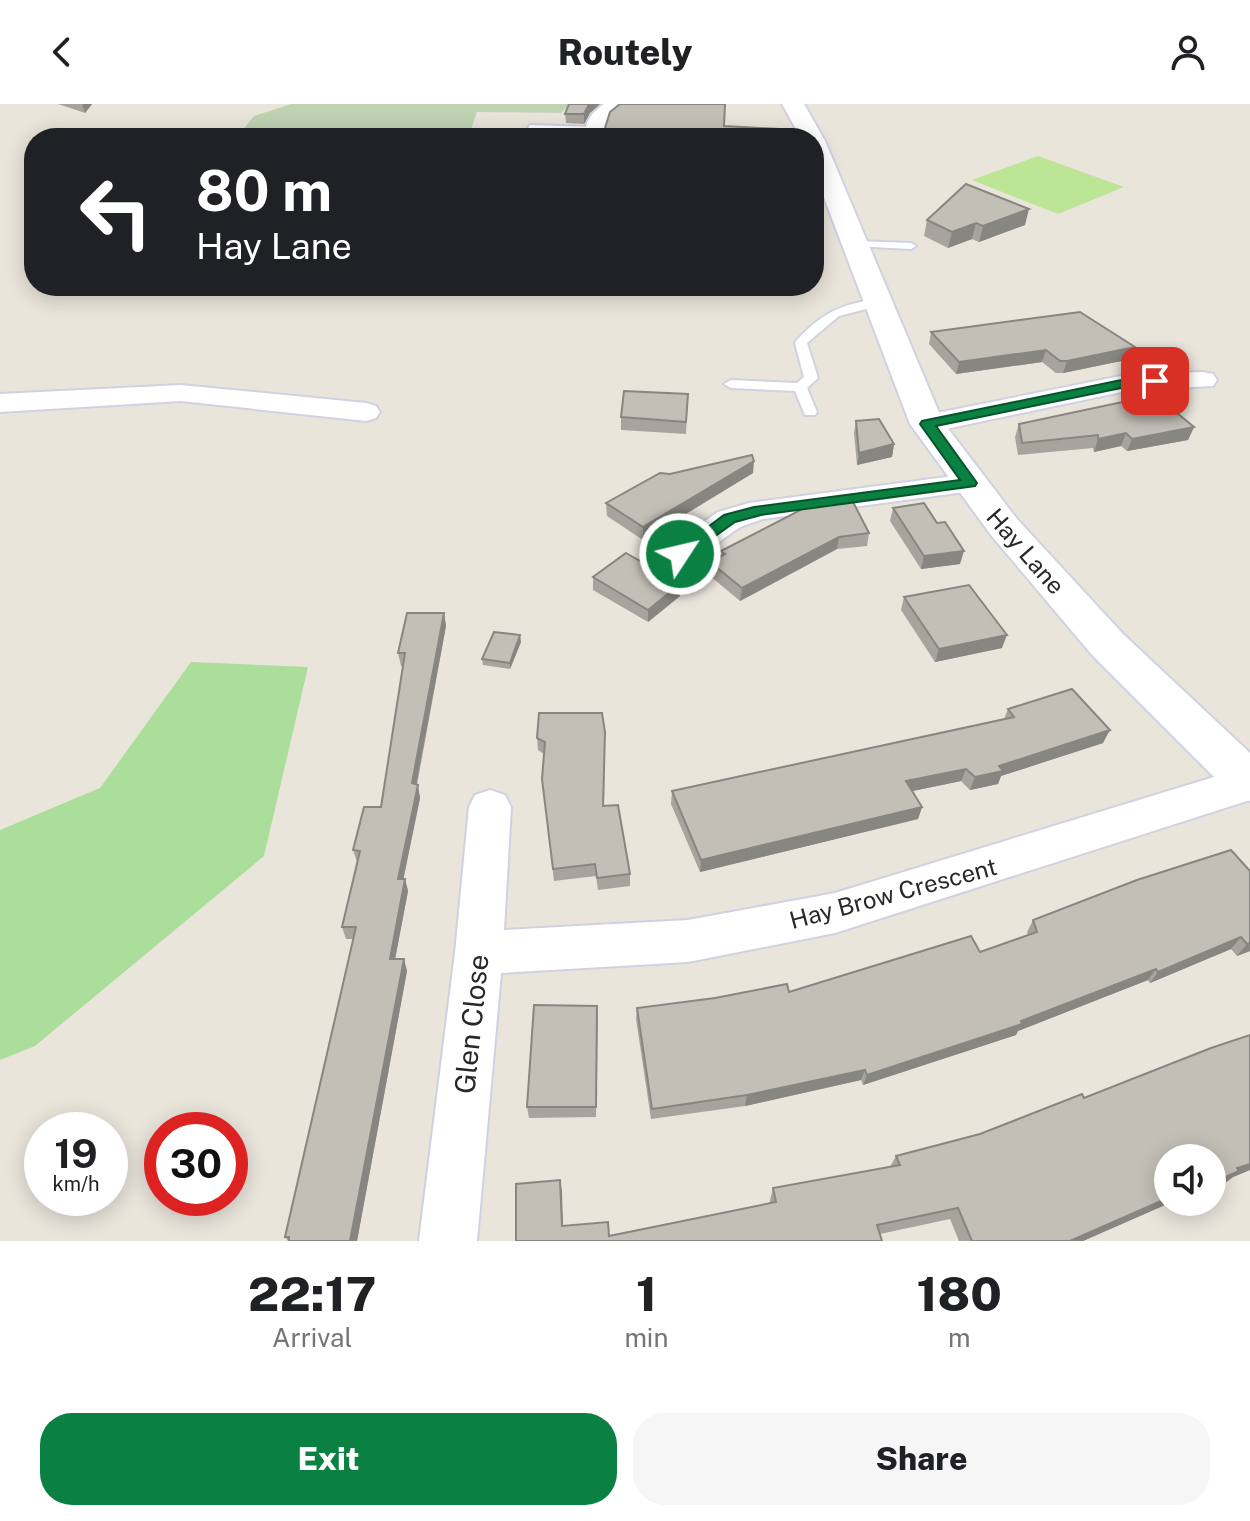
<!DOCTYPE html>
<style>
:root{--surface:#fff;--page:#f6f6f6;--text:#202124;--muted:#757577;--accent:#0b8043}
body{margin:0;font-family:"Public Sans",sans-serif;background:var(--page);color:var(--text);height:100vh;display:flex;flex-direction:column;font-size:30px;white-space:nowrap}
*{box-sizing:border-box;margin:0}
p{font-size:26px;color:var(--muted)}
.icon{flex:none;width:44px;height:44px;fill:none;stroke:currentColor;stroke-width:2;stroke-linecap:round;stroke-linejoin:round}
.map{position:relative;height:1137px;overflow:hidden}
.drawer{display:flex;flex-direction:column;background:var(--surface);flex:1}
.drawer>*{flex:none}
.guide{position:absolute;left:24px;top:24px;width:800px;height:168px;border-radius:32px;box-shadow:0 4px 20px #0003;background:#202124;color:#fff;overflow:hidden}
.buttons{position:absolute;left:1154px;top:1040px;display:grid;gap:16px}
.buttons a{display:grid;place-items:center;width:72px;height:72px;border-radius:50%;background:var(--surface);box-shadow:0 4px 20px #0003;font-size:40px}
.speed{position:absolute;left:24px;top:1008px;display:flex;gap:16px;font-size:40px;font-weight:700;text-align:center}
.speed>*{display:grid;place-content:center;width:104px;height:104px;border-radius:50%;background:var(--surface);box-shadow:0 4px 20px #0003;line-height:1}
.speed small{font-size:20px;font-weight:400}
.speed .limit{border:12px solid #d22;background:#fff;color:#111}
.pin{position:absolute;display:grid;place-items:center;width:68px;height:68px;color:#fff;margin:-34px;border-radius:16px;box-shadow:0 4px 12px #0006}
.me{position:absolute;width:88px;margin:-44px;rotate:55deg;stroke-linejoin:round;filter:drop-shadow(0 0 6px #0008)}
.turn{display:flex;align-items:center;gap:28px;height:168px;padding:0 40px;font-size:36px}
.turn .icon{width:104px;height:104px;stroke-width:2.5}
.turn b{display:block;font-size:56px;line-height:68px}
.eta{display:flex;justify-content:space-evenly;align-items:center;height:136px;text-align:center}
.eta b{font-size:48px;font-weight:800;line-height:56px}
.action{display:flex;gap:16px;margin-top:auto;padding:16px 40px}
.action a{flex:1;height:92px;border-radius:32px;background:var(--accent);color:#fff;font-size:32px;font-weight:800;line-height:92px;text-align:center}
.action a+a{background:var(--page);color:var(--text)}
header{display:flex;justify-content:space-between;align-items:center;height:104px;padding:0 40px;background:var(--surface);font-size:36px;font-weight:800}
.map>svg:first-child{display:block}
</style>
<header><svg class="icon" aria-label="back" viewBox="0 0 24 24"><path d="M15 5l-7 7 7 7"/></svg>Routely<svg class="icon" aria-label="person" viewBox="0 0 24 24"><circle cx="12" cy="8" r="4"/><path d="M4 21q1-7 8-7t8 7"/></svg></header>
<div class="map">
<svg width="1250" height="1137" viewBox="0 0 1250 1137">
<rect width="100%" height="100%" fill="#eae5db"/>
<path fill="#aade9a" d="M191,558L308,563L264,752L35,942L0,956V726L100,684Z"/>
<path fill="#bfd3b3" d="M291,0H570L561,9L477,8L468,34H236L254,12Z"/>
<path fill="#bce596" d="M1038,52L1124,83L1058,110L972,76Z"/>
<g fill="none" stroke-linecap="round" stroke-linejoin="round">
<g stroke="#d0d2e1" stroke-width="4">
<g id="lane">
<path d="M530,21L594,23L599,26L594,29L527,26Z"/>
<path d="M856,137L911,139L916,142L911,145L852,142L851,140Z"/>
<path d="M866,197L879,196L885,200L839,212L807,239L818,274L807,284L817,308L815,311H805L795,287L731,284L724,280L731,276L797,279L804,273L795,239L797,236C817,214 836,202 866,197Z"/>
</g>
</g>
<g stroke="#d0d2e1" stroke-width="4">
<g id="street">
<path d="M604,0H627L607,16L603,34H587C582,20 592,8 604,0Z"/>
<path d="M1203,268L1213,270L1217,276L1213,282L1131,286L927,329L917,326L912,320L917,314L927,311L1131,270Z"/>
<path d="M181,281L366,299L376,302L380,308L376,314L366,317L181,297L0,308V290Z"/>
<path d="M969,370L980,372L985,379L980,386L763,415C756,418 746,420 739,424C716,437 697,465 668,458L663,450L668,442L718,408L749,399Z"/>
<path d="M1250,662V696L835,829L688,858L501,869L477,1137H419L455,849L469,703L475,691L490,686L505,691L511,703L504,826L688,816L835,789Z"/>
</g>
</g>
<g stroke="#d0d2e1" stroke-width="4">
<path id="secondary" d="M782,0H804L825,37L943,318L1017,415L1123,530L1250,649V697L1233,692L1093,552L991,431L910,320L814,67V34H801Z"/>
</g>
<use href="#lane" fill="#fff" fill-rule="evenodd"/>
<use href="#street" fill="#fff" fill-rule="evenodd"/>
<use href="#secondary" fill="#fff" fill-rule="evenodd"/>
</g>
<g fill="#a7a49d">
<path d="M58,0H92L85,9Z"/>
<path d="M569,0H600L590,9L584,20L566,19L565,10Z"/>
<path d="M724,22L795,34H604V27Z"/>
<path d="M588,32V34H558V33Z"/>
<path d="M927,116L1025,121L979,138L972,135L948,144L924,132Z"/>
<path d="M752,182H792L791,190L755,191Z"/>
<path d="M931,228L1131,255L1063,269H1056L1042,258L956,270L929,240Z"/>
<path d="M688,290L686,330L621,326V313Z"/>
<path d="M856,317L894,340L892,353L857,361L854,329Z"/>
<path d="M1019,320L1194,323L1188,336L1127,347L1121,342L1094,348L1093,344L1018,351L1015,333Z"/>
<path d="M753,369L643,436L607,412L606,399L670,370Z"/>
<path d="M893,404L960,460L921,465L890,417Z"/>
<path d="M869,429L867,442L837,445L740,497L709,471L710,458L720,453L721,447Z"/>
<path d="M593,473L680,492L648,518L593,486Z"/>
<path d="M904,493L1002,544L935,558L901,506Z"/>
<path d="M444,509L446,522L417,681L420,694L403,775H405L408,787L395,855L407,867L357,1137H288L285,1133L353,835H346L342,823L357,758L353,746L381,703L403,562H401L398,549Z"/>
<path d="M521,538L510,565L483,561L482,555Z"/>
<path d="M1008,605L1103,639L1001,672L998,680L970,686L961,677L913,687L922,703L918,715L700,768L671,700L672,687L1004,615Z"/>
<path d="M605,628L604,702L630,770V782L598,786L596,772L554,777L542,675L544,650L538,646L537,634Z"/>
<path d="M1250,767V847L1237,852L1231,845L1150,879L1148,876L1018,927L1016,931L863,981L861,976L745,1002L651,1015L636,915L637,904L789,888L980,848L1028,831L1027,828L1033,816Z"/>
<path d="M598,913L596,1013L529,1014L527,1003Z"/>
<path d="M1250,931V1066L1233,1073L1225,1079L1212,1085V1054H1168V1098H1182L1167,1104L1165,1101L1083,1137H959L950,1115L880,1130L882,1137H516V1080L560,1076L563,1122L608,1118L609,1132L770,1099V1096L773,1084L890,1063L896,1052L980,1030L1082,990L1084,994L1211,944Z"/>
</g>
<g fill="#888680">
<path d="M82,0H92L85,9Z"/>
<path d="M589,0H600L590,9L584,20V10Z"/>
<path d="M1029,105L1025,121L979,138L983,122Z"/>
<path d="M976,119L972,135L948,144L952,128Z"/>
<path d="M1135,243L1131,255L1063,269L1067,257Z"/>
<path d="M1046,246L1042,258L956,270L959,258Z"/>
<path d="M1194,323L1188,336L1127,347L1132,335Z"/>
<path d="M1126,329L1121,342L1094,348L1098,335Z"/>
<path d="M894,340L892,353L857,361L859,349Z"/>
<path d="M754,357L753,369L643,436V423Z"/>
<path d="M839,433L837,445L740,497L742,484Z"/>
<path d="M964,447L960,460L921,465L924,452Z"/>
<path d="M680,480V492L648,518V506Z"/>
<path d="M444,509L446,522L414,692L412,679Z"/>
<path d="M520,531L521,538L510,565V559Z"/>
<path d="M1007,531L1002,544L935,558L939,545Z"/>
<path d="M1110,626L1103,639L1001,672L998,680L970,686L975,673L999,662Z"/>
<path d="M966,665L961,677L903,689L906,677Z"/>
<path d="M418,681L420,694L401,787L398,775Z"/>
<path d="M922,703L918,715L700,768L701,756Z"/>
<path d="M405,775L408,787L393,866L390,855Z"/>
<path d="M1241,833L1231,845L1150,879L1158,868Z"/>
<path d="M1250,839V847L1237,852L1247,840Z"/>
<path d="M404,855L407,867L357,1137H350Z"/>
<path d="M1156,865L1148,876L1018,927L1016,931L863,981L867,971L1021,917Z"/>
<path d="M865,966L861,976L745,1002L747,991Z"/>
<path d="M1250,1060V1066L1233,1073L1225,1079L1212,1085V1079L1237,1064Z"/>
<path d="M560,1076L562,1087L563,1132L562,1122Z"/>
<path d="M1168,1094V1098L1165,1101L1083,1137H1070Z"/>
<path d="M1174,1098H1182L1167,1104Z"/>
</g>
<g fill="#c2bfb7" stroke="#888680" stroke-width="2">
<path d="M569,0H589L584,10H565Z"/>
<path d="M620,0H725L724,22L796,26L795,34H668L670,26L604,27L610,8Z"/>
<path d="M561,26L583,27L588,32L558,33Z"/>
<path d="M966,80L1029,105L983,122L976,119L952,128L927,116Z"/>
<path d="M1080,208L1135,243L1067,257H1060L1046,246L959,258L931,228Z"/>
<path d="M624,287L688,290L686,318L621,313Z"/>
<path d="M1155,291L1194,323L1132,335L1126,329L1098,335V331L1022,339L1019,320Z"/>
<path d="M879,315L894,340L859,349L856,317Z"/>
<path d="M752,351L754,357L643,423L606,399L660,369L670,370Z"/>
<path d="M851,394L869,429L839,433L742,484L710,458L725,450L721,447L814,399Z"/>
<path d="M924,399L937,419L945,418L964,447L924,452L893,404Z"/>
<path d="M626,449L680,480L648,506L593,473Z"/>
<path d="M969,481L1007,531L939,545L904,493Z"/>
<path d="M407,509H444L412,679L418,681L398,775H405L390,855H404L350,1137H289V1133H285L356,823H342L360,747L353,746L364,703H381L405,549H398Z"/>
<path d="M494,528L520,531L510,559L482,555Z"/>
<path d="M1072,585L1110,626L999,662L1003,667L975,673L966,665L906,677L922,703L701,756L672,687L1014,613L1008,605Z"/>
<path d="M539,609H602L605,628L603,702L618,701L630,770L597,774L595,760L553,765L542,675L545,638L537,634Z"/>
<path d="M1231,746L1250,767V839L1247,840L1241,833L1158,868L1156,865L1021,917L1022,920L867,971L865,966L747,991L652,1005L637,904L715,894L787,880L789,888L971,832L980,848L1037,828L1033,816L1137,776Z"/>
<path d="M534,901L597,902L596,1003H527Z"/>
<path d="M1250,931V1060L1237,1064L1239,1067L1212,1079V1054H1168V1094L1070,1137H972L958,1104L877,1121L882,1137H516V1080L560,1076L562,1122L608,1118L609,1132L776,1098L773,1084L900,1061L896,1052L980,1030L1082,990L1084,994L1211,944Z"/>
</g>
<path fill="#0b8043" stroke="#07532c" stroke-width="2" d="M1155,273L1160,274V280L1131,282L936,322L977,379L975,382L761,411L735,418L686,453H675L672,450L724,411L754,403L960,376L920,320L922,317L1131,274Z"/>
<g text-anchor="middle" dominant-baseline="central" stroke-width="6" stroke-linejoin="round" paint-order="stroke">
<g font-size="24" fill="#282828" stroke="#fff">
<text transform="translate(1026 447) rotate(49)">Hay Lane</text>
<text transform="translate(893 789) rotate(-15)">Hay Brow Crescent</text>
</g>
<g font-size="28" fill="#282828" stroke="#fff">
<text transform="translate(471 920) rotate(-84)">Glen Close</text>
</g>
</g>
</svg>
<div class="buttons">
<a><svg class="icon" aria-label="sound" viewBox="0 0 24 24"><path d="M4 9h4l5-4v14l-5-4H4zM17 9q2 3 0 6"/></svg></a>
</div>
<div class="speed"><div>19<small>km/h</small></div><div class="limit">30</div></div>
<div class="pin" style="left:1155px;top:277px;background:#d93025"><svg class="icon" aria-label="arrive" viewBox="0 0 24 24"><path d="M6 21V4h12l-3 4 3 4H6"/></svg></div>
<svg class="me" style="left:680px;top:450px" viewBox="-20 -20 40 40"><circle r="17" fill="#0b8043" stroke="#fff" stroke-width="3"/><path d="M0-11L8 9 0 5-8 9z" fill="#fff"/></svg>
<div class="guide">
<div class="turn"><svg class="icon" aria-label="left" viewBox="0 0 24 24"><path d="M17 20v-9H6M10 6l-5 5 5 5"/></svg><div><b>80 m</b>Hay Lane</div></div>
</div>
</div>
<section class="drawer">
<div class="eta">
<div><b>22:17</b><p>Arrival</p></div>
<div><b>1</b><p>min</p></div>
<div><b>180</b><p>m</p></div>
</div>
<div class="action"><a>Exit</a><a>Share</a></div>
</section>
